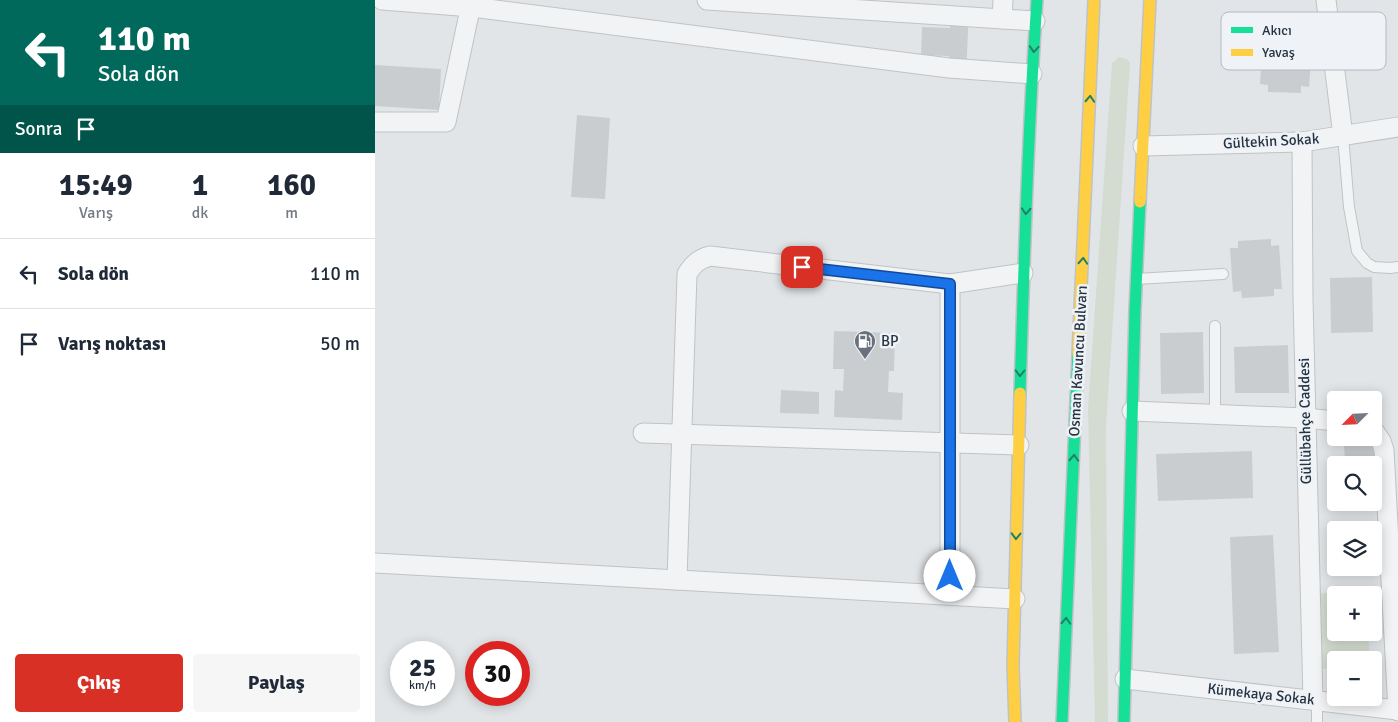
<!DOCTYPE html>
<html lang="tr">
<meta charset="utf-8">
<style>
:root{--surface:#fff;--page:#f6f6f7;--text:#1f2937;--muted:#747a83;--line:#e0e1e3;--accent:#d93025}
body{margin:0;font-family:Signika,sans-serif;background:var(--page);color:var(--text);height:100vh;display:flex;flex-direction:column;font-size:19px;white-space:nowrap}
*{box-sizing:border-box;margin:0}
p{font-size:16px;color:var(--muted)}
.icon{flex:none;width:28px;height:28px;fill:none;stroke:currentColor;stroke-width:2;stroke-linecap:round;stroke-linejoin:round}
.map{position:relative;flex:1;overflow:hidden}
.panel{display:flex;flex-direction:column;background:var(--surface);width:375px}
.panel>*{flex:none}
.top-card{background:#00695c;color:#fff;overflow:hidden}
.needle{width:32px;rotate:246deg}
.buttons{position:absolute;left:952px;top:391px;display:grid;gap:10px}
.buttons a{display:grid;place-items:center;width:55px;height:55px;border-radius:5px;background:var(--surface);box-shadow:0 2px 12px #0003;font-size:25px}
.speed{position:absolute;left:15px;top:641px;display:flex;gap:10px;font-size:25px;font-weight:700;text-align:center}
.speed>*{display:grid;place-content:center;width:65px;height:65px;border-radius:50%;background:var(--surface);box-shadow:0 2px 12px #0003;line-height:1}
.speed small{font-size:12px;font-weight:400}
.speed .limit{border:8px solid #d22;background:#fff;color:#111}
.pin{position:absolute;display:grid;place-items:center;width:42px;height:42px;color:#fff;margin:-21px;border-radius:10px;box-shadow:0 2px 8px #0006}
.me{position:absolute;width:55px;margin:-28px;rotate:0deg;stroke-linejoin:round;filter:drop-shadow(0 0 4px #0008)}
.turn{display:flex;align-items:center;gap:18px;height:105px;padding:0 15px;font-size:22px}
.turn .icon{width:65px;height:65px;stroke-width:2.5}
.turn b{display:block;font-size:35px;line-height:42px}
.then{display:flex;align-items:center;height:48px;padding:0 15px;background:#0003;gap:10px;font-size:19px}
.eta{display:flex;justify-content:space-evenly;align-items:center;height:85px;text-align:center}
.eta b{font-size:30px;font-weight:800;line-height:35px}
.button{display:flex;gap:10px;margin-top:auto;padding:10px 15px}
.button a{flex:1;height:58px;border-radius:5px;background:var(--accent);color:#fff;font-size:20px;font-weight:800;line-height:58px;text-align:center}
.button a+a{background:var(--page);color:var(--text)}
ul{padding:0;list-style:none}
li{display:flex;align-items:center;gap:15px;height:70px;padding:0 15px;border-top:1px solid var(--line)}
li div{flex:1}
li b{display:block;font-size:19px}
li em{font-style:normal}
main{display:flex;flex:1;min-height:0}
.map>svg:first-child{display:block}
</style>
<main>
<section class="panel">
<div class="top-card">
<div class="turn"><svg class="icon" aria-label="left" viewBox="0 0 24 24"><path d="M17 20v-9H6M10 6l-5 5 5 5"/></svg><div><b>110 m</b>Sola dön</div></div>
<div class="then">Sonra<svg class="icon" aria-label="arrive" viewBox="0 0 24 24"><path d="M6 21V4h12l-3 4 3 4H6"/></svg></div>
</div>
<div class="eta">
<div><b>15:49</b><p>Varış</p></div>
<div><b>1</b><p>dk</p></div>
<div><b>160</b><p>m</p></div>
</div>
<ul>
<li><svg class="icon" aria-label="left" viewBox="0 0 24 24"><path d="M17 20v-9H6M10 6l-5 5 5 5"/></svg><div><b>Sola dön</b></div><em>110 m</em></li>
<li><svg class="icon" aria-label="arrive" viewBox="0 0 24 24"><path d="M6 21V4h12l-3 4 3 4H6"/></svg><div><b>Varış noktası</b></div><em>50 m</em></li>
</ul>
<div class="button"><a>Çıkış</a><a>Paylaş</a></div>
</section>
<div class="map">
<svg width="1023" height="722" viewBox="0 0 1023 722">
<rect width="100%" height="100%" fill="#e2e5e7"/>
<g fill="#d4dcd1">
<path d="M744,57L752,59L755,63L731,426L733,722H720L713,408L737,63Z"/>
<path d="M990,590V595H961V632L993,633L995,660H961V668L945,669L939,594Z"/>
</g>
<g fill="#cacdcf">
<path d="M577,8H594L591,78L573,77L574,56L546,55L547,27L575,28Z"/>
<path d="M896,35L929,37V43L937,44L934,87L926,86V93L893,92V85L885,84L888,41H896Z"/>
<path d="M0,65L66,69L64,110L0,106Z"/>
<path d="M202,115L235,118L230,199L196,197Z"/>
<path d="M896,239V246L904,245L907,289H899V296L867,298L866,291L858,292L855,248H863V241Z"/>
<path d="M997,277L998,332L956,333L955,278Z"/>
<path d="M459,331L520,333L519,371H514L513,392L528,393L527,420L459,417L460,390L468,391L469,369H458Z"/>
<path d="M828,332L829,393L786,394L785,333Z"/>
<path d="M913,345L914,393H860L859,347Z"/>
<path d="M406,390L444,392V414L405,413Z"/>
<path d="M1001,441L1003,508L971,509V502H999V465H970L969,442Z"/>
<path d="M877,451L878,498L783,501L781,454Z"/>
<path d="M898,535L904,652L859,654L855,537Z"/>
</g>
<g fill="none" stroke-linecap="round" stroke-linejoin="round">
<g stroke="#c0c3c5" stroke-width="12">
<g id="lane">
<path d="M968,136L974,207L982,251L992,263L999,267L1015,268L1023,267"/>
<path d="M761,279L848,274"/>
<path d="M840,326V415"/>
<path d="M942,700V722"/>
</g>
</g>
<g stroke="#c0c3c5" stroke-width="21">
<g id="street">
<path d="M7,0L97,7L574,68L657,74"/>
<path d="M332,0L660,21"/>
<path d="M951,0L968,136"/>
<path d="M627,19L628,0"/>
<path d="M0,122H71L97,0"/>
<path d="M927,142L928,299L938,700"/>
<path d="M768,146L927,142L1023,127"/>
<path d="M575,284V595"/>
<path d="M757,411L930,418L961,421"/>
<path d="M999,431L1006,441L1009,450L1023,711"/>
<path d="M268,433L644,445"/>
<path d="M0,563L640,599"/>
<path d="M302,580L312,274C318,264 324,259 335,256L575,284L648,273"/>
<path d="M750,679L1023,710"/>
</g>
</g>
<g stroke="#c0c3c5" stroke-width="14">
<g id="fast">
<path d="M645,393C649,262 653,131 662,0"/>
<path d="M687,722L703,354"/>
<path d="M749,722L760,310L765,202"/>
</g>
</g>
<g stroke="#c0c3c5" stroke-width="14">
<g id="slow">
<path d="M765,202L775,0"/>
<path d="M703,354L719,0"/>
<path d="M640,722L638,666L645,393"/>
</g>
</g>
<use href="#lane" stroke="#f1f3f4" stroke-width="10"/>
<use href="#street" stroke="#f1f3f4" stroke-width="19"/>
<use href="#fast" stroke="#16e098" stroke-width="11"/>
<use href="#slow" stroke="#ffcf43" stroke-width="11"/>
</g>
<defs><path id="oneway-chevron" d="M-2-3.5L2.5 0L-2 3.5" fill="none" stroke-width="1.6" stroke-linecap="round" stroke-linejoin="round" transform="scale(1.25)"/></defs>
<g stroke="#1f8169">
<use href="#oneway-chevron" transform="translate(659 49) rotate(94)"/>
<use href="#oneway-chevron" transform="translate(715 99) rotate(-87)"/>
<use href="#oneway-chevron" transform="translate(651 211) rotate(93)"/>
<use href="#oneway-chevron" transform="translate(708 261) rotate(-87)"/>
<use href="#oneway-chevron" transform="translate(645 373) rotate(91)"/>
<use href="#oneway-chevron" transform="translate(699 458) rotate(-87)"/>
<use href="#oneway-chevron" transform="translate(641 536) rotate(91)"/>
<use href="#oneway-chevron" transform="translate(691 621) rotate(-87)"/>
</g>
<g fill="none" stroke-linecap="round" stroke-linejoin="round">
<g stroke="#114b97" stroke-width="12">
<path id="route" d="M427,267L575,284V576"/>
</g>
<use href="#route" stroke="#1a73e8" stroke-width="9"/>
</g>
<defs>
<g id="fuel-pin" transform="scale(1.125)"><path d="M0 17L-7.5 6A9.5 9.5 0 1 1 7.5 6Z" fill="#68727c" stroke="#eff3f7"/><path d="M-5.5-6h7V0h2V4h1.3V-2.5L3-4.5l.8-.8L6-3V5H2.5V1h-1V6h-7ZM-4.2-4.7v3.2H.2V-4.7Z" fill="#fff"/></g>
</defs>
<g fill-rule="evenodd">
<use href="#fuel-pin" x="490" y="341"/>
</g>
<g text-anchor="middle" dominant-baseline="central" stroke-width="5" stroke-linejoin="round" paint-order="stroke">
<g font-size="15" fill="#263442" stroke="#eff3f7">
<text transform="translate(896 141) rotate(-3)">Gültekin Sokak</text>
<text transform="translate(703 361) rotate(-87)">Osman Kavuncu Bulvarı</text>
<text transform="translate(930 421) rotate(-91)">Güllübahçe Caddesi</text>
<text transform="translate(886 694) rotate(6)">Kümekaya Sokak</text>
</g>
<g font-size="15" fill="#263442" stroke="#eff3f7" text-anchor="start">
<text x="506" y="341">BP</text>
</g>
</g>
<rect x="846" y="12" width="165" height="58" rx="8" fill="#eff3f7" stroke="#b3bac1" stroke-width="1"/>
<rect x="856" y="27" width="22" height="6" fill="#16e098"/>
<rect x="856" y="49" width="22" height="7" fill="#ffcf43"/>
<g font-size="14" fill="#263442">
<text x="887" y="35">Akıcı</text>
<text x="887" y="57">Yavaş</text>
</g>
</svg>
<div class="buttons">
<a><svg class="needle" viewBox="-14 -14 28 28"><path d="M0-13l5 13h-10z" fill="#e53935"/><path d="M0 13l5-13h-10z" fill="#747a83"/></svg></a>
<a><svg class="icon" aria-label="search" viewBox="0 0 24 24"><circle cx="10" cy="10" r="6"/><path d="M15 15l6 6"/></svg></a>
<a><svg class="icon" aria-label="layers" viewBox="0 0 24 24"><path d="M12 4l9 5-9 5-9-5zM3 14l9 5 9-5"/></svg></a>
<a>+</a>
<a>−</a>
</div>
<div class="speed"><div>25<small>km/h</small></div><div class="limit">30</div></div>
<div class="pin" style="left:427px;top:267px;background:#d93025"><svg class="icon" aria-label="arrive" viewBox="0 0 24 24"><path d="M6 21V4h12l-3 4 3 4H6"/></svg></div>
<svg class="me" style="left:575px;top:576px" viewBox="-20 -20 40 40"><circle r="19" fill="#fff"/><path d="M0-13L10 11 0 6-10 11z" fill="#1a73e8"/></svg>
</div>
</main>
